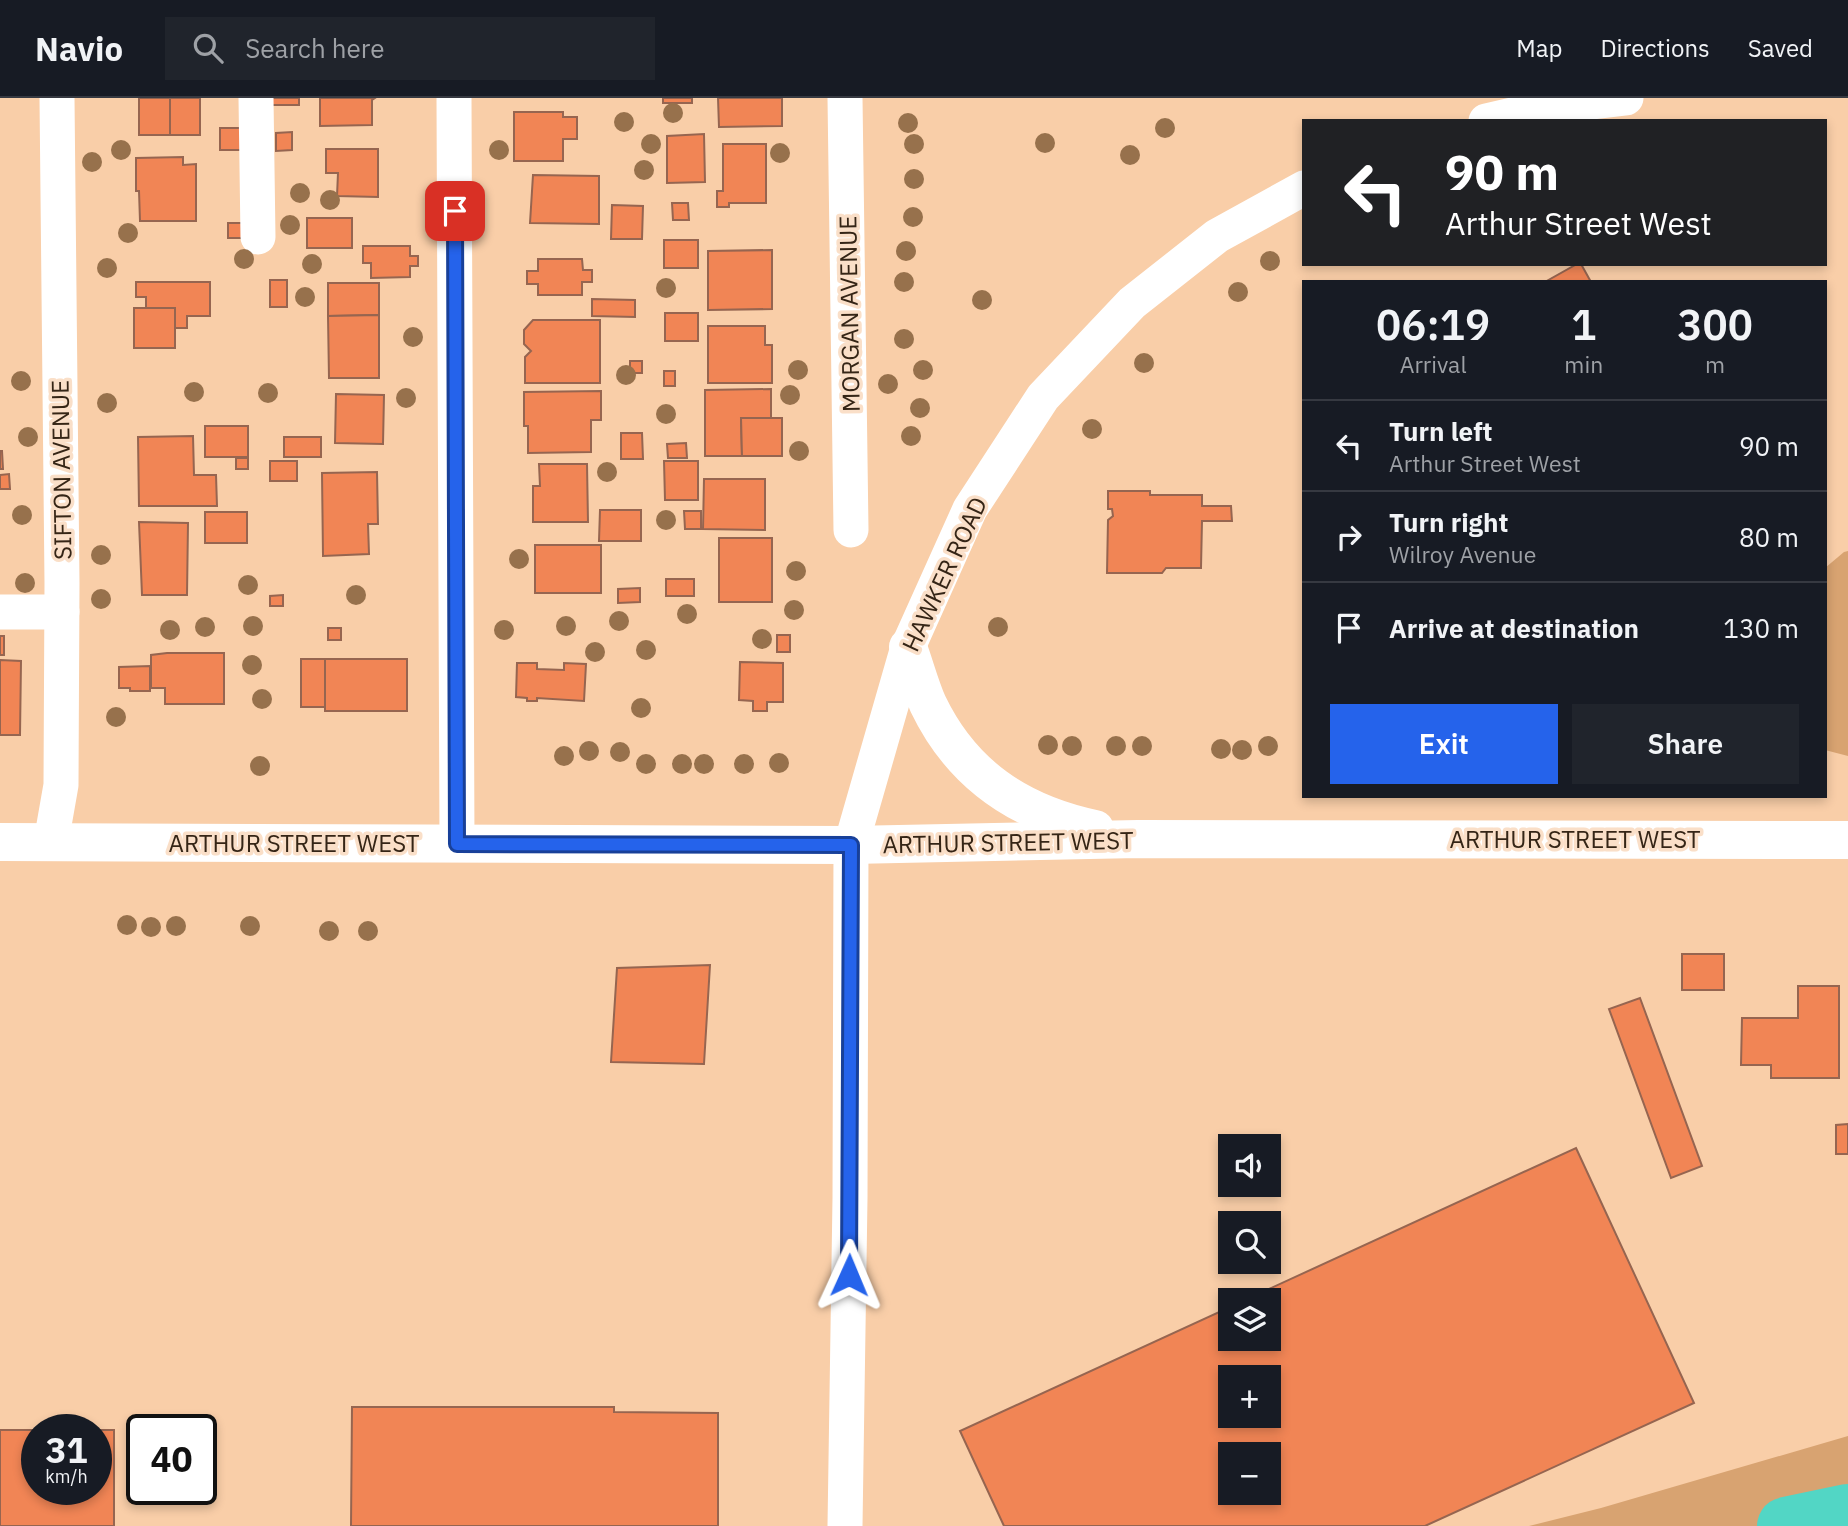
<!DOCTYPE html>
<meta charset="utf-8">
<style>
:root{--surface:#171b24;--page:#20242c;--text:#f1f3f6;--muted:#9ea1a6;--line:#363941;--accent:#2563eb}
body{margin:0;font-family:"IBM Plex Sans",sans-serif;background:var(--page);color:var(--text);height:100vh;display:flex;flex-direction:column;font-size:26px;white-space:nowrap}
*{box-sizing:border-box;margin:0}
p{font-size:23px;color:var(--muted)}
.icon{flex:none;width:38px;height:38px;fill:none;stroke:currentColor;stroke-width:2;stroke-linecap:round;stroke-linejoin:round}
.map{position:relative;flex:1;overflow:hidden}
.drawer{position:absolute;left:1302px;top:182px;width:525px;height:518px;display:flex;flex-direction:column;background:var(--surface);border-radius:0px;box-shadow:0 4px 10px #0003}
.drawer>*{flex:none}
.hud{position:absolute;left:1302px;top:21px;width:525px;height:147px;border-radius:0px;box-shadow:0 4px 10px #0003;background:#202124;color:#fff;overflow:hidden}
.tools{position:absolute;left:1218px;top:1036px;display:grid;gap:14px}
.tools a{display:grid;place-items:center;width:63px;height:63px;border-radius:0px;background:var(--surface);box-shadow:0 4px 10px #0003;font-size:35px}
.speed{position:absolute;left:21px;top:1316px;display:flex;gap:14px;font-size:35px;font-weight:700;text-align:center}
.speed>*{display:grid;place-content:center;width:91px;height:91px;border-radius:50%;background:var(--surface);box-shadow:0 4px 10px #0003;line-height:1}
.speed small{font-size:18px;font-weight:400}
.speed .limit{border:4px solid #111;border-radius:10px;background:#fff;color:#111}
.pin{position:absolute;display:grid;place-items:center;width:60px;height:60px;color:#fff;margin:-30px;border-radius:14px;box-shadow:0 4px 10px #0006}
.me{position:absolute;width:77px;margin:-38px;rotate:1deg;stroke-linejoin:round;filter:drop-shadow(0 0 5px #0008)}
.turn{display:flex;align-items:center;gap:24px;height:147px;padding:0 28px;font-size:32px}
.turn .icon{width:91px;height:91px;stroke-width:2.5}
.turn b{display:block;font-size:49px;line-height:60px}
.eta{display:flex;justify-content:space-evenly;align-items:center;height:119px;text-align:center}
.eta b{font-size:42px;font-weight:600;line-height:49px}
.cta{display:flex;gap:14px;margin-top:auto;padding:14px 28px}
.cta a{flex:1;height:80px;border-radius:0px;background:var(--accent);color:#fff;font-size:28px;font-weight:600;line-height:80px;text-align:center}
.cta a+a{background:var(--page);color:var(--text)}
ul{padding:0;list-style:none}
li{display:flex;align-items:center;gap:21px;height:91px;padding:0 28px;border-top:2px solid var(--line)}
li div{flex:1}
li b{display:block;font-size:26px}
li em{font-style:normal}
header{display:flex;align-items:center;gap:42px;box-sizing:border-box;height:98px;padding:0 35px;background:var(--surface);border-bottom:2px solid var(--line)}
header strong{font-size:33px}
nav{display:flex;gap:38px;margin-inline-start:auto;font-size:24px}
.search{width:490px;height:63px;background:var(--page);display:flex;align-items:center;gap:18px;box-sizing:border-box;padding:0 24px;border-radius:0px;color:var(--muted);font-size:26px}
.map>svg:first-child{display:block}
</style>
<header>
<strong>Navio</strong>
<div class="search"><svg class="icon" aria-label="search" viewBox="0 0 24 24"><circle cx="10" cy="10" r="6"/><path d="M15 15l6 6"/></svg>Search here</div>
<nav><a>Map</a><a>Directions</a><a>Saved</a></nav>
</header>
<div class="map">
<svg width="1848" height="1428" viewBox="0 0 1848 1428">
<rect width="100%" height="100%" fill="#f9cea8"/>
<g fill="#d8a371">
<path d="M1848,453V658L1825,652V470L1844,454Z"/>
<path d="M1848,1338V1428H1529L1601,1410Z"/>
</g>
<g fill="none" stroke-linecap="round" stroke-linejoin="round">
<path stroke="#52d6c5" stroke-width="58" d="M1786,1428L1848,1415"/>
</g>
<g fill="#f18555" stroke="#966550" stroke-width="2" fill-rule="evenodd">
<rect x="139" y="0" width="31" height="37"/>
<path d="M142,0H200V37H170V0Z"/>
<rect x="269" y="0" width="30" height="7"/>
<path d="M320,0H375L372,2V27L320,28Z"/>
<rect x="663" y="0" width="29" height="5"/>
<path d="M718,0H782V28L719,29Z"/>
<path d="M514,14H563V19H577V41H563V63H514Z"/>
<rect x="220" y="30" width="27" height="22"/>
<path d="M292,34V52L276,53V35Z"/>
<path d="M704,36L705,84L667,85V38Z"/>
<path d="M723,46H766V105H729V109H717V93H723Z"/>
<path d="M326,51H378V99L337,98L338,75H326Z"/>
<path d="M183,59V67L196,66V123H140L139,93H136V60Z"/>
<path d="M533,77L599,78V126L530,125Z"/>
<path d="M672,105H688L689,122H673Z"/>
<path d="M612,107L643,108L642,141H611Z"/>
<rect x="307" y="120" width="45" height="30"/>
<rect x="228" y="125" width="18" height="15"/>
<rect x="664" y="142" width="34" height="28"/>
<path d="M363,148H410V158H418V168H410V179L371,180V165H363Z"/>
<path d="M772,152V211L708,212V153Z"/>
<path d="M538,161H582L583,172H592V184H582V197H538V186H527V173H538Z"/>
<path d="M1577,166H1581L1591,184H1545Z"/>
<rect x="270" y="182" width="17" height="27"/>
<path d="M136,184H210V218H187V230H175V210H146V199H136Z"/>
<path d="M328,185H379V217L328,218Z"/>
<path d="M592,201L635,202V219L592,218Z"/>
<rect x="134" y="210" width="41" height="40"/>
<rect x="665" y="215" width="33" height="28"/>
<path d="M379,217V280H329L328,218Z"/>
<path d="M533,222H600V285H525V259L531,253L524,246V232Z"/>
<path d="M708,228H765V247H772V285H708Z"/>
<rect x="630" y="263" width="12" height="12"/>
<rect x="664" y="273" width="11" height="15"/>
<path d="M771,291V320H741L742,358H705V292Z"/>
<path d="M601,293V322H591V354L528,355V328H524V294Z"/>
<path d="M336,296L384,297L383,346L335,345Z"/>
<path d="M741,320H782V358H742Z"/>
<rect x="205" y="328" width="43" height="31"/>
<path d="M621,335H642L643,361H621Z"/>
<path d="M193,338L194,377H216L217,408H139L138,339Z"/>
<rect x="284" y="339" width="37" height="20"/>
<path d="M686,345L687,360H668L667,346Z"/>
<path d="M0,353H2L3,371H0Z"/>
<rect x="236" y="360" width="12" height="11"/>
<rect x="270" y="363" width="27" height="20"/>
<path d="M664,363H698V402H665Z"/>
<path d="M539,366H587L588,424H533V388H540Z"/>
<path d="M377,374L378,426H368L369,456L323,458L322,375Z"/>
<path d="M9,376L10,391H0V377Z"/>
<path d="M704,381H765V432L703,431Z"/>
<path d="M1108,393H1150V397H1202V408H1231L1232,423H1202L1201,470H1166L1162,475H1107L1108,422L1113,418L1112,411H1108Z"/>
<path d="M600,412H641V443H599Z"/>
<path d="M684,413H701V431H685Z"/>
<rect x="205" y="414" width="42" height="31"/>
<path d="M139,424L188,425L187,497H142Z"/>
<rect x="719" y="440" width="53" height="64"/>
<rect x="535" y="447" width="66" height="48"/>
<rect x="666" y="481" width="28" height="17"/>
<path d="M640,490V504L618,505V491Z"/>
<path d="M283,497V508H270V498Z"/>
<rect x="328" y="530" width="13" height="12"/>
<rect x="777" y="537" width="13" height="17"/>
<rect x="0" y="538" width="4" height="19"/>
<path d="M167,555H224V606H165V590H151V557Z"/>
<rect x="301" y="561" width="24" height="48"/>
<rect x="325" y="561" width="82" height="52"/>
<path d="M0,562L21,563L20,637H0Z"/>
<path d="M740,564L783,565V604H767V613H753V603L739,602Z"/>
<path d="M517,565H537V571L564,572V565L586,566L584,603L537,600V603H527V600L516,599Z"/>
<path d="M150,568V593H130V590H119V569Z"/>
<rect x="1682" y="856" width="42" height="36"/>
<path d="M710,867L704,966L611,964L617,870Z"/>
<path d="M1798,888H1839V980H1771V967H1741L1742,920H1798Z"/>
<path d="M1640,900L1702,1068L1671,1080L1609,911Z"/>
<path d="M1848,1026V1056H1836V1027Z"/>
<path d="M1576,1050L1694,1305L1425,1428H1004L960,1333L1230,1209V1241H1269V1202H1245ZM1230,1279H1269V1318H1230ZM1230,1356H1269V1395H1230Z"/>
<path d="M352,1309H614V1314L718,1315V1428H351Z"/>
<path d="M0,1332H37V1391H96V1332H114V1428H0Z"/>
</g>
<g fill="none" stroke-linecap="round" stroke-linejoin="round">
<g stroke="#fff" stroke-width="35">
<path d="M256,0L258,139"/>
<path d="M454,0L457,746"/>
<path d="M845,0L851,432"/>
<path d="M1486,23L1543,10L1626,0"/>
<path d="M0,514H62"/>
<path d="M51,744L61,687L62,485L57,0"/>
<path d="M845,1428L850,1100L851,747L908,549L970,411L1043,299L1132,205L1217,138L1304,90"/>
</g>
<g stroke="#fff" stroke-width="38">
<path d="M908,549C915,568 920,588 928,606C962,677 1019,715 1095,731"/>
<path d="M0,744L851,747L1138,741L1848,742"/>
</g>
</g>
<g fill="#97714c">
<circle cx="673" cy="15" r="10"/>
<circle cx="624" cy="24" r="10"/>
<circle cx="908" cy="25" r="10"/>
<circle cx="1165" cy="30" r="10"/>
<circle cx="1045" cy="45" r="10"/>
<circle cx="651" cy="46" r="10"/>
<circle cx="914" cy="46" r="10"/>
<circle cx="121" cy="52" r="10"/>
<circle cx="499" cy="52" r="10"/>
<circle cx="780" cy="55" r="10"/>
<circle cx="1130" cy="57" r="10"/>
<circle cx="92" cy="64" r="10"/>
<circle cx="644" cy="72" r="10"/>
<circle cx="914" cy="81" r="10"/>
<circle cx="300" cy="95" r="10"/>
<circle cx="330" cy="102" r="10"/>
<circle cx="913" cy="119" r="10"/>
<circle cx="290" cy="127" r="10"/>
<circle cx="128" cy="135" r="10"/>
<circle cx="906" cy="153" r="10"/>
<circle cx="244" cy="161" r="10"/>
<circle cx="1270" cy="163" r="10"/>
<circle cx="312" cy="166" r="10"/>
<circle cx="107" cy="170" r="10"/>
<circle cx="904" cy="184" r="10"/>
<circle cx="666" cy="190" r="10"/>
<circle cx="1238" cy="194" r="10"/>
<circle cx="305" cy="199" r="10"/>
<circle cx="982" cy="202" r="10"/>
<circle cx="413" cy="239" r="10"/>
<circle cx="904" cy="241" r="10"/>
<circle cx="1144" cy="265" r="10"/>
<circle cx="798" cy="272" r="10"/>
<circle cx="923" cy="272" r="10"/>
<circle cx="626" cy="277" r="10"/>
<circle cx="21" cy="283" r="10"/>
<circle cx="888" cy="286" r="10"/>
<circle cx="194" cy="294" r="10"/>
<circle cx="268" cy="295" r="10"/>
<circle cx="790" cy="297" r="10"/>
<circle cx="406" cy="300" r="10"/>
<circle cx="107" cy="305" r="10"/>
<circle cx="920" cy="310" r="10"/>
<circle cx="666" cy="316" r="10"/>
<circle cx="1092" cy="331" r="10"/>
<circle cx="911" cy="338" r="10"/>
<circle cx="28" cy="339" r="10"/>
<circle cx="799" cy="353" r="10"/>
<circle cx="607" cy="374" r="10"/>
<circle cx="22" cy="417" r="10"/>
<circle cx="666" cy="422" r="10"/>
<circle cx="101" cy="457" r="10"/>
<circle cx="519" cy="461" r="10"/>
<circle cx="796" cy="473" r="10"/>
<circle cx="25" cy="485" r="10"/>
<circle cx="248" cy="487" r="10"/>
<circle cx="356" cy="497" r="10"/>
<circle cx="101" cy="501" r="10"/>
<circle cx="794" cy="512" r="10"/>
<circle cx="687" cy="516" r="10"/>
<circle cx="619" cy="523" r="10"/>
<circle cx="253" cy="528" r="10"/>
<circle cx="566" cy="528" r="10"/>
<circle cx="205" cy="529" r="10"/>
<circle cx="998" cy="529" r="10"/>
<circle cx="170" cy="532" r="10"/>
<circle cx="504" cy="532" r="10"/>
<circle cx="762" cy="541" r="10"/>
<circle cx="646" cy="552" r="10"/>
<circle cx="595" cy="554" r="10"/>
<circle cx="252" cy="567" r="10"/>
<circle cx="262" cy="601" r="10"/>
<circle cx="641" cy="610" r="10"/>
<circle cx="116" cy="619" r="10"/>
<circle cx="1048" cy="647" r="10"/>
<circle cx="1072" cy="648" r="10"/>
<circle cx="1116" cy="648" r="10"/>
<circle cx="1142" cy="648" r="10"/>
<circle cx="1268" cy="648" r="10"/>
<circle cx="1221" cy="651" r="10"/>
<circle cx="1242" cy="652" r="10"/>
<circle cx="589" cy="653" r="10"/>
<circle cx="620" cy="654" r="10"/>
<circle cx="564" cy="658" r="10"/>
<circle cx="779" cy="665" r="10"/>
<circle cx="646" cy="666" r="10"/>
<circle cx="682" cy="666" r="10"/>
<circle cx="704" cy="666" r="10"/>
<circle cx="744" cy="666" r="10"/>
<circle cx="260" cy="668" r="10"/>
<circle cx="127" cy="827" r="10"/>
<circle cx="176" cy="828" r="10"/>
<circle cx="250" cy="828" r="10"/>
<circle cx="151" cy="829" r="10"/>
<circle cx="329" cy="833" r="10"/>
<circle cx="368" cy="833" r="10"/>
</g>
<g fill="none" stroke-linecap="round" stroke-linejoin="round">
<g stroke="#184099" stroke-width="18">
<path id="route" d="M455,113L457,746L851,747L849,1177"/>
</g>
<use href="#route" stroke="#2563eb" stroke-width="12"/>
</g>
<g text-anchor="middle" dominant-baseline="central" stroke-width="7" stroke-linejoin="round" paint-order="stroke">
<g font-size="24" fill="#352516" stroke="#fadfc8">
<text transform="translate(849 216) rotate(-91)">MORGAN AVENUE</text>
<text transform="translate(61 372) rotate(-91)">SIFTON AVENUE</text>
<text transform="translate(944 476) rotate(-65)">HAWKER ROAD</text>
<text x="1575" y="741">ARTHUR STREET WEST</text>
<text transform="translate(1008 744) rotate(-1)">ARTHUR STREET WEST</text>
<text x="294" y="745">ARTHUR STREET WEST</text>
</g>
</g>
</svg>
<div class="tools">
<a><svg class="icon" aria-label="sound" viewBox="0 0 24 24"><path d="M4 9h4l5-4v14l-5-4H4zM17 9q2 3 0 6"/></svg></a>
<a><svg class="icon" aria-label="search" viewBox="0 0 24 24"><circle cx="10" cy="10" r="6"/><path d="M15 15l6 6"/></svg></a>
<a><svg class="icon" aria-label="layers" viewBox="0 0 24 24"><path d="M12 4l9 5-9 5-9-5zM3 14l9 5 9-5"/></svg></a>
<a>+</a>
<a>−</a>
</div>
<div class="speed"><div>31<small>km/h</small></div><div class="limit">40</div></div>
<div class="pin" style="left:455px;top:113px;background:#d93025"><svg class="icon" aria-label="arrive" viewBox="0 0 24 24"><path d="M6 21V4h12l-3 4 3 4H6"/></svg></div>
<svg class="me" style="left:849px;top:1177px" viewBox="-20 -20 40 40"><path d="M0-17L14 15 0 8-14 15z" fill="#2563eb" stroke="#fff" stroke-width="4"/></svg>
<div class="hud">
<div class="turn"><svg class="icon" aria-label="left" viewBox="0 0 24 24"><path d="M17 20v-9H6M10 6l-5 5 5 5"/></svg><div><b>90 m</b>Arthur Street West</div></div>
</div>
<section class="drawer">
<div class="eta">
<div><b>06:19</b><p>Arrival</p></div>
<div><b>1</b><p>min</p></div>
<div><b>300</b><p>m</p></div>
</div>
<ul>
<li><svg class="icon" aria-label="left" viewBox="0 0 24 24"><path d="M17 20v-9H6M10 6l-5 5 5 5"/></svg><div><b>Turn left</b><p>Arthur Street West</p></div><em>90 m</em></li>
<li><svg class="icon" aria-label="right" viewBox="0 0 24 24"><path d="M7 20v-9h11M14 6l5 5-5 5"/></svg><div><b>Turn right</b><p>Wilroy Avenue</p></div><em>80 m</em></li>
<li><svg class="icon" aria-label="arrive" viewBox="0 0 24 24"><path d="M6 21V4h12l-3 4 3 4H6"/></svg><div><b>Arrive at destination</b></div><em>130 m</em></li>
</ul>
<div class="cta"><a>Exit</a><a>Share</a></div>
</section>
</div>
